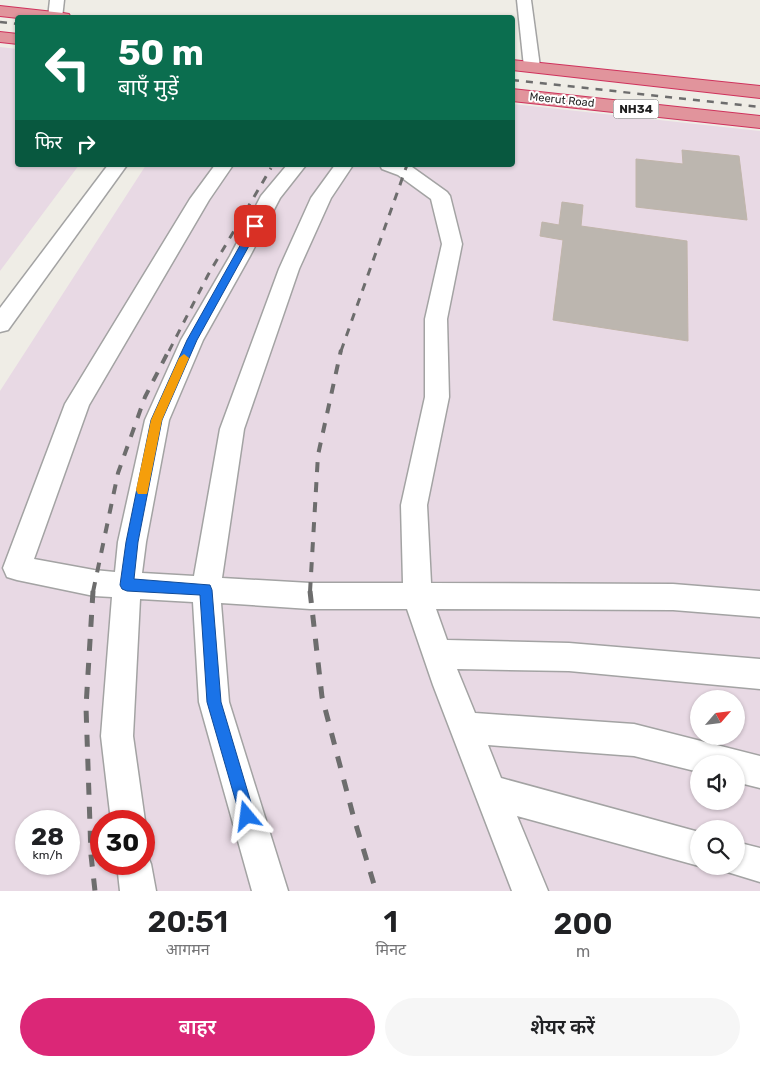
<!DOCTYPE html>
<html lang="hi">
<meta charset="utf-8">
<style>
:root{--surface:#fff;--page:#f6f6f6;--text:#202124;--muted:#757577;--accent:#db2777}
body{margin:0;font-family:Rubik,"Noto Sans Devanagari",sans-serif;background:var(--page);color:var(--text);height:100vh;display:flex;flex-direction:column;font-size:19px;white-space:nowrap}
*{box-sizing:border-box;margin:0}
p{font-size:16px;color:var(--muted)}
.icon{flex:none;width:28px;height:28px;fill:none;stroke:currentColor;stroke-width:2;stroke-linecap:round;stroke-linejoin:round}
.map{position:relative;height:891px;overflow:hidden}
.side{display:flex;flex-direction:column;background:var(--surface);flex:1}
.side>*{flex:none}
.top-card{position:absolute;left:15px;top:15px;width:500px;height:152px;border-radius:5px;box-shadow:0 1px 4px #0004;background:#0b6e4f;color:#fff;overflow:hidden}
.needle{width:32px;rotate:62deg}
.buttons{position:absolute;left:690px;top:690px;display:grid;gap:10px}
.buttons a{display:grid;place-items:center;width:55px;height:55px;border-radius:50%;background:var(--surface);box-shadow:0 1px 4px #0004;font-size:25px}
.speed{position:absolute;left:15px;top:810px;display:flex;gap:10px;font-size:25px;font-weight:700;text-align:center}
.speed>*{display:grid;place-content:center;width:65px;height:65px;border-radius:50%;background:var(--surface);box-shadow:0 1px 4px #0004;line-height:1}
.speed small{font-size:12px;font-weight:400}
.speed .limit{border:8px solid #d22;background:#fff;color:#111}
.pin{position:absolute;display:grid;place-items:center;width:42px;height:42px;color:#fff;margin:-21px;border-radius:10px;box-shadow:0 2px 8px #0006}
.me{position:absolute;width:55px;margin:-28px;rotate:344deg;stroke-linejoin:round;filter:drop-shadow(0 0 4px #0008)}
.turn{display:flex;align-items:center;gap:18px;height:105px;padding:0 20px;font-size:22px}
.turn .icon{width:65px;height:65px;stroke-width:2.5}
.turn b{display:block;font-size:35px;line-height:42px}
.then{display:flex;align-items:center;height:48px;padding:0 20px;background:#0003;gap:10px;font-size:19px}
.eta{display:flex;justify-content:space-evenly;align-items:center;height:85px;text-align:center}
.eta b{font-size:30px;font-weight:600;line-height:35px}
.action{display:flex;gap:10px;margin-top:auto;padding:10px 20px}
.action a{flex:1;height:58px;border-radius:30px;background:var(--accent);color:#fff;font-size:20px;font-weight:600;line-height:58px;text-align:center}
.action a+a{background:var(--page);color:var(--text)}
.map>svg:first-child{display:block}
</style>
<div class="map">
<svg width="760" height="891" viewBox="0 0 760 891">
<rect width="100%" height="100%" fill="#efede6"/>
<g fill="#e8d9e4" fill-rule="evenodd">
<path d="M0,47L17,49L18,165H79L0,271Z"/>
<path d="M513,104L760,131V891H0V391L146,165H512ZM699,699H736V736H699ZM699,764H736V801H699ZM26,821H69V864H26ZM101,821H144V864H101ZM699,829H736V866H699Z"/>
</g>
<g fill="#bcb6af" stroke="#c0b5aa">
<path d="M682,150L739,156L747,220L636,207V159L683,164Z"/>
<path d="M562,202L583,205L581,226L687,241L688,341L553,320L563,240L540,236L542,222L559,225Z"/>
</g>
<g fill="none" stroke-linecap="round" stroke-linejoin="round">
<g stroke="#a3a3a3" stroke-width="3">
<g id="minor">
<path d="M50,0H64L62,18H48Z"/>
<path d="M517,0H531L540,67L538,70H526L524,67Z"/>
<path d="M108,165H127L8,330L0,332V308Z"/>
<path d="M215,165H233L209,200L89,405L34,559L94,570L115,572L118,542L145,420L181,340L230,256L261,196L287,165H306L280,198L250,256L203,340L169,420L146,542L142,573L194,576L220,429L279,269L311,198L335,165H353L331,198L299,269L244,429L222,578L310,583H403L401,505L425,397V319L442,244L431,199L398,175L382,169L380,165H406L412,167L447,192L450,196L462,244L447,319L449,397L427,505L431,583L673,584L760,591V617L673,610L436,609L447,640L569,643L760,659V689L569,671L457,669L475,713L634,724L760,756V788L736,782V764H699V772L634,756L488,745L501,778L699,832V866L517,816L548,891H512L433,685L407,609H310L221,603L229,702L288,891H252L199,702L193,602L140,599L133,736L145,821L144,824V821H111L101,736L112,597L94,596L17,580L7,577L3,568L65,404L190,199Z"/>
<path d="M736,842L760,848V882L724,871L722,866H736Z"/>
<path d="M144,851L146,852L151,864L156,891H120L117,864H144Z"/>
</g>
</g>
<g stroke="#cf325c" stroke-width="2">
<g id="highway">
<path d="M0,6L63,13L69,14L71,18H18L0,16Z"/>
<path d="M0,32L18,34V44L0,42Z"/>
<path d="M512,60L760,86V98L512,70Z"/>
<path d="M512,89L760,116V128L512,101Z"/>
</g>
</g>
<use href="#minor" fill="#fff" fill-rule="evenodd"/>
<use href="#highway" fill="#e1949c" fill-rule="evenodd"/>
<g stroke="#6d6d6d" stroke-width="2.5" stroke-dasharray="7 7" stroke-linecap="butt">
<path d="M0,22L18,24"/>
<path d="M512,80L760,107"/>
</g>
<g stroke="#6d6d6d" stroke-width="3" stroke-dasharray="8 8" stroke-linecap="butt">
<path d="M169,351L208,275L271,168"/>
<path d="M341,351L407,165"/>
</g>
<g stroke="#6d6d6d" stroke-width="4" stroke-dasharray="10 10" stroke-linecap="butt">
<path d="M93,592L118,473L145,397L169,350"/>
<path d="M310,592L318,455L341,350"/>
</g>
<g stroke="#6d6d6d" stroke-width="5" stroke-dasharray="12 12" stroke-linecap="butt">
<path d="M93,591L86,707L91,855L95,891"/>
<path d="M310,591L322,697L353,815L376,891"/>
</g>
</g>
<path fill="#1a73e8" stroke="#114b97" d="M255,223L260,226L197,340L162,420L138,542L134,579L210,585L212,590L221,702L255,816L253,821L247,823L242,821L240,816L207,702L200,595L127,591L122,589L120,585L126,542L151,420L187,340L251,226Z"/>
<path fill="#f59e0b" d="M184,354L189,358L162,420L148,490L147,494H138L136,490L151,420L179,358Z"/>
<g text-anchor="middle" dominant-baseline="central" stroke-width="4" stroke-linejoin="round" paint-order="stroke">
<g font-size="11" fill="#1f1f1f" stroke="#fff">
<text transform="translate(562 100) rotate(6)">Meerut Road</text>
</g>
<rect fill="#fff" stroke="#626262" stroke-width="1" x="613.5" y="99.5" width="45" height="19" rx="4"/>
<g font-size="12" font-weight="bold" fill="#1f1f1f">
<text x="636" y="109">NH34</text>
</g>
</g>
</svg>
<div class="buttons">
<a><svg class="needle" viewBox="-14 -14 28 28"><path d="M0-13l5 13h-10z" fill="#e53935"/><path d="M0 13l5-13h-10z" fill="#757577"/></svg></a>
<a><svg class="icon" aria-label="sound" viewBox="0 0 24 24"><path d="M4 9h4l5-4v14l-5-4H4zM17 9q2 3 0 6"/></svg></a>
<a><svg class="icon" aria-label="search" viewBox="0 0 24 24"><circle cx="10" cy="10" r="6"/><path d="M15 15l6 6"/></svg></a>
</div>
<div class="speed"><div>28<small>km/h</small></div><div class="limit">30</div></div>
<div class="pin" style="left:255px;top:226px;background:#d93025"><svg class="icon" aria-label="arrive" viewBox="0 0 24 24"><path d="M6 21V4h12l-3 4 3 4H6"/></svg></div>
<svg class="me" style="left:247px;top:816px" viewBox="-20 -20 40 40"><path d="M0-17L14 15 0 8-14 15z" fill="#1a73e8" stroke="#fff" stroke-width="4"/></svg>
<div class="top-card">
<div class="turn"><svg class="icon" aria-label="left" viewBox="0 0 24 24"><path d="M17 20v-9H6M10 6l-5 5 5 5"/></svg><div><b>50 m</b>बाएँ मुड़ें</div></div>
<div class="then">फिर<svg class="icon" aria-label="right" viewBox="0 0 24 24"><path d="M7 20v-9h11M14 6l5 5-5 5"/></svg></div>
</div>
</div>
<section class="side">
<div class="eta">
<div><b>20:51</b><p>आगमन</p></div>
<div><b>1</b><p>मिनट</p></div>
<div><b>200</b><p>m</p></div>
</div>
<div class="action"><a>बाहर</a><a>शेयर करें</a></div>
</section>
